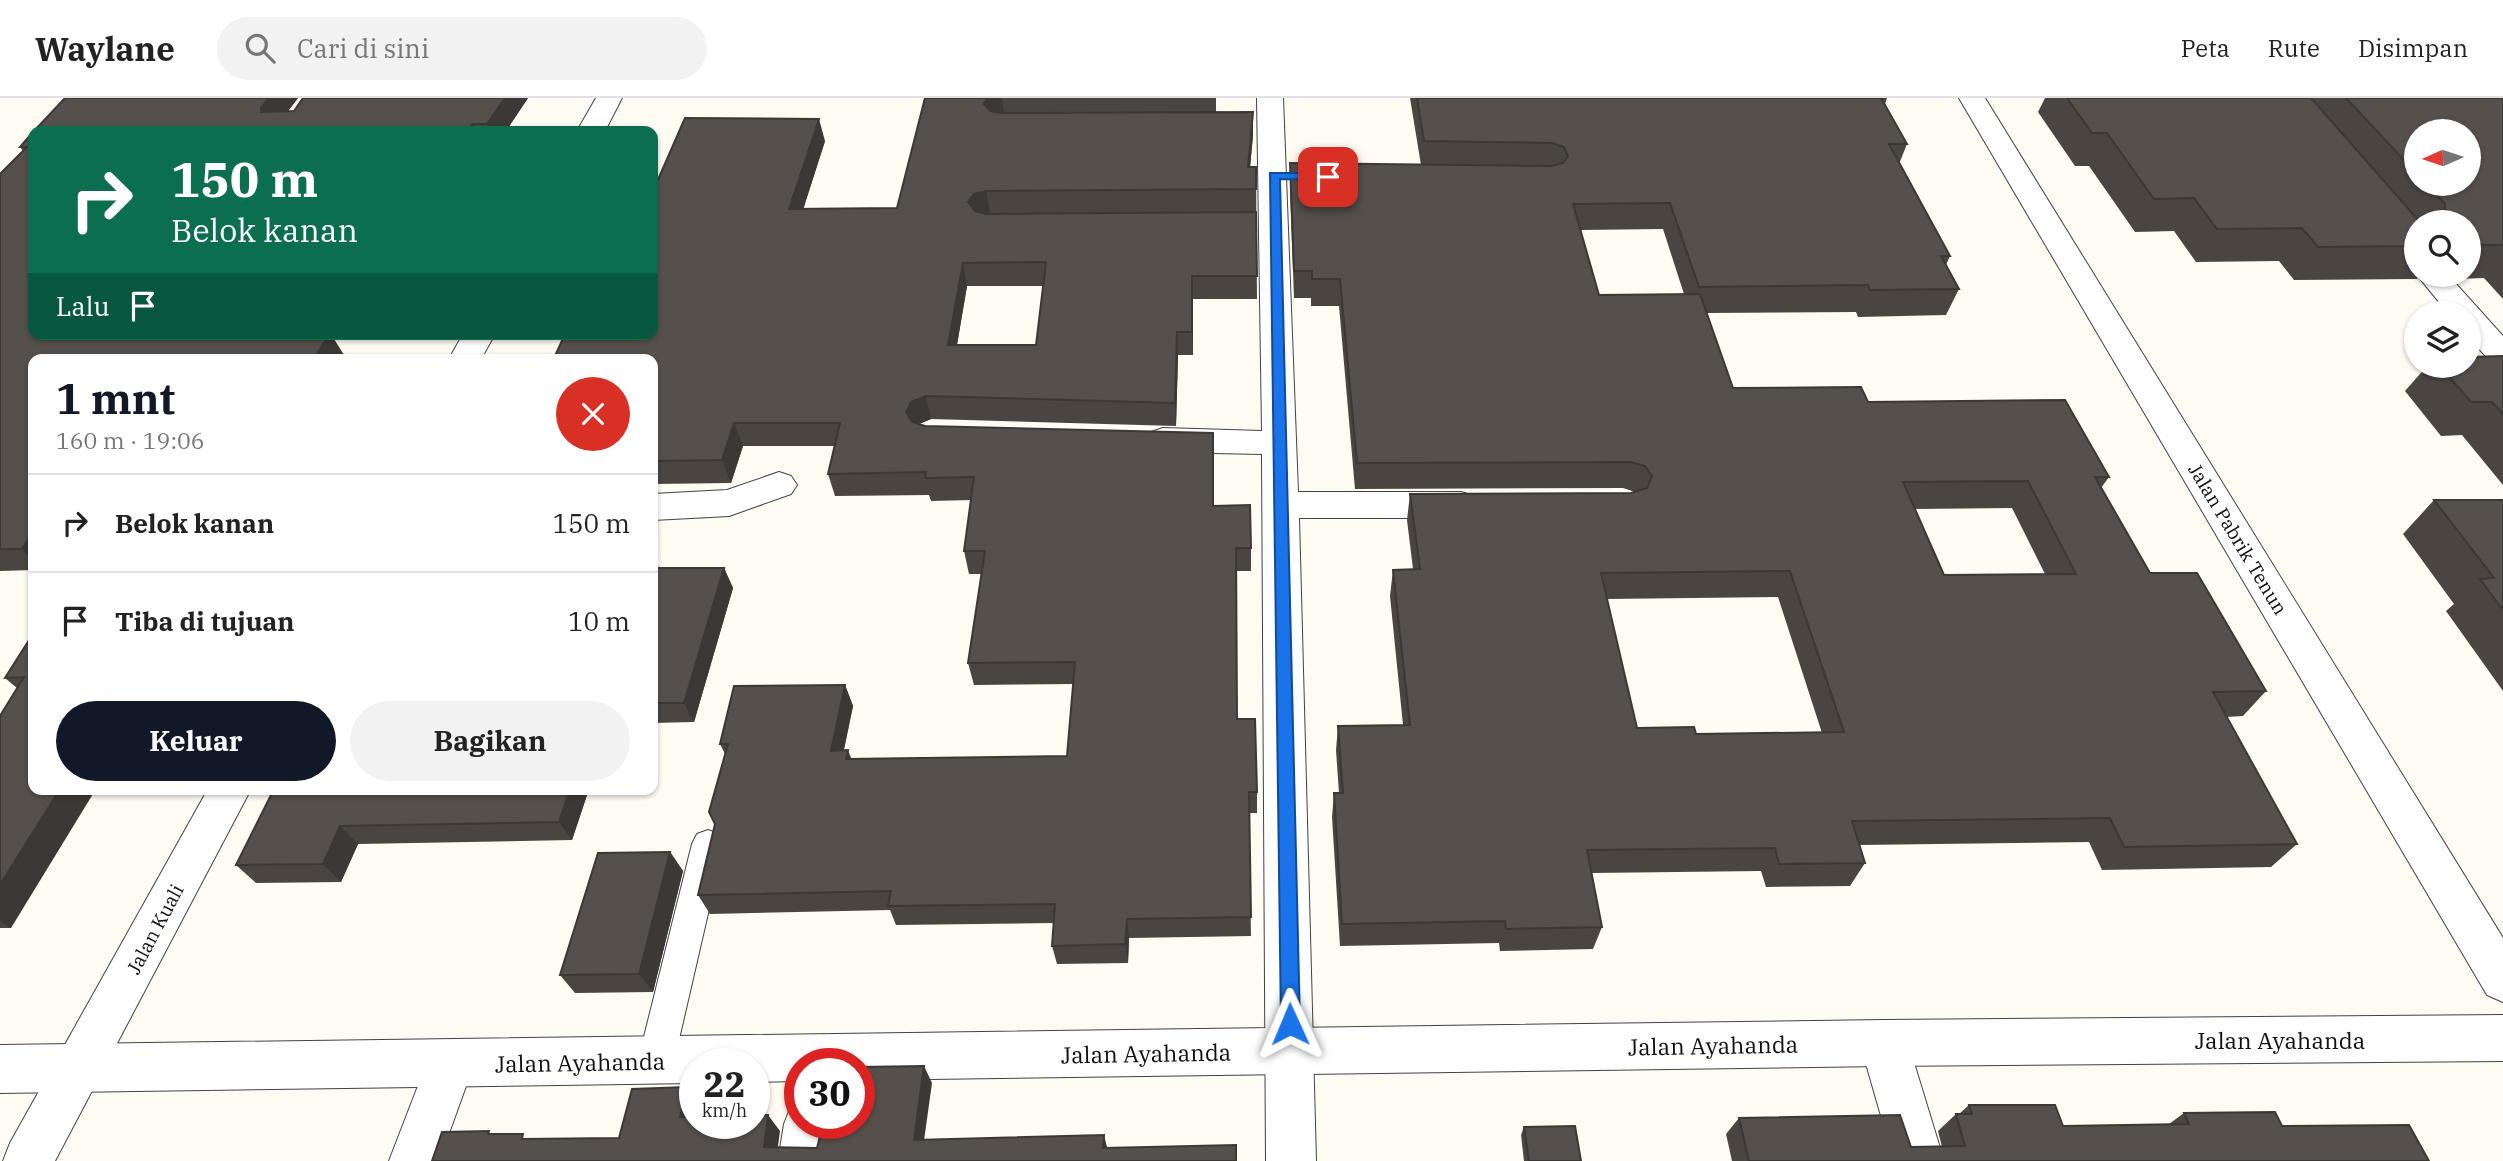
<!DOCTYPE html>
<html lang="id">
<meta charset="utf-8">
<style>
:root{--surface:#fff;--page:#f2f2f2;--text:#222;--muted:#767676;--line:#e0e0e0;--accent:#111827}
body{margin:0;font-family:"IBM Plex Serif",serif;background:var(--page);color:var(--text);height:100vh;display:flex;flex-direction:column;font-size:26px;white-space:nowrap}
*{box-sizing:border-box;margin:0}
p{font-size:23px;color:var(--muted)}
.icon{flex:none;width:38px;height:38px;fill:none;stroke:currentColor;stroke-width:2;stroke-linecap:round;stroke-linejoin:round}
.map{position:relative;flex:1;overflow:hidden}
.drawer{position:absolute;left:28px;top:256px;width:630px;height:441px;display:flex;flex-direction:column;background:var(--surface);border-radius:14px;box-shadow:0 2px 5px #0004}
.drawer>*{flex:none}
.top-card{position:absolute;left:28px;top:28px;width:630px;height:214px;border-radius:14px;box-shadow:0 2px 5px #0004;background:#0b6e4f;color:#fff;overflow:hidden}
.needle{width:46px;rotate:267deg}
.fabs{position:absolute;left:2404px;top:21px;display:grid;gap:14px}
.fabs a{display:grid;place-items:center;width:77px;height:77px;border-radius:50%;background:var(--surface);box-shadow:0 2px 5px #0004;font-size:35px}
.speed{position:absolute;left:679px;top:950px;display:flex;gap:14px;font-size:35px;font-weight:700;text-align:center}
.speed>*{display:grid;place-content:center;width:91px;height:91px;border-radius:50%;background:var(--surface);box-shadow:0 2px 5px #0004;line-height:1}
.speed small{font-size:18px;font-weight:400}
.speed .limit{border:10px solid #d22;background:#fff;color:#111}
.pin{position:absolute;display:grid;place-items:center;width:60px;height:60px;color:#fff;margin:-30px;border-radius:14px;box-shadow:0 4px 10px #0006}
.me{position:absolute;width:77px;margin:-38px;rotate:359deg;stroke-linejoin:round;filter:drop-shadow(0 0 5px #0008)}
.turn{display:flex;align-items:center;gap:24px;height:147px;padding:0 28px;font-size:32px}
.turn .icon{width:91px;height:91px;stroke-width:2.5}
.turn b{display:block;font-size:49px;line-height:60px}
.then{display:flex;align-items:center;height:66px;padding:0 28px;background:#0003;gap:14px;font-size:26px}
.round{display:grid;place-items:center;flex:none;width:74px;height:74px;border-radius:37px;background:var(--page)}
.head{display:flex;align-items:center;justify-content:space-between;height:119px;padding:0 28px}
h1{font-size:42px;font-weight:800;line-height:52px;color:var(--accent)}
.cta{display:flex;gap:14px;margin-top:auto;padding:14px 28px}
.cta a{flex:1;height:80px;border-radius:42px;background:var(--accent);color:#fff;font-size:28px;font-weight:800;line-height:80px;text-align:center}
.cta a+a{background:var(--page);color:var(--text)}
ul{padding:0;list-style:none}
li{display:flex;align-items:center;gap:21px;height:98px;padding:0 28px;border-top:2px solid var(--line)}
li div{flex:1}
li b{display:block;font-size:26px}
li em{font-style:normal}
header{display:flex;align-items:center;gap:42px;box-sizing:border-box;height:98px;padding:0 35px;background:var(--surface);border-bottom:2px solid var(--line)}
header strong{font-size:33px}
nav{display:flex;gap:38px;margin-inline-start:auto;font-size:24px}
.search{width:490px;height:63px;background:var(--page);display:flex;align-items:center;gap:18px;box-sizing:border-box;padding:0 24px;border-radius:38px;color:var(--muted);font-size:26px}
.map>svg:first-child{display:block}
</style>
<header>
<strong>Waylane</strong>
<div class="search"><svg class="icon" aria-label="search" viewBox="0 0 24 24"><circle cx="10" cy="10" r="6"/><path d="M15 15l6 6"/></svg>Cari di sini</div>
<nav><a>Peta</a><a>Rute</a><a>Disimpan</a></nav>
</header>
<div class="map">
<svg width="2503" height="1063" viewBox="0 0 2503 1063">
<rect width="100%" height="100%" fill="#fdfbf2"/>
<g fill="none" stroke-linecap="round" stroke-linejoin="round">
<g stroke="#424242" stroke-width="2">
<path id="service" d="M708,732L719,736L724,746L674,963L668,975L656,980L644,975L638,963L692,746L697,736Z"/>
</g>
<g stroke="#424242" stroke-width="2">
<g id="minor">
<path d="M596,0H622L605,33H577Z"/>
<path d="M1257,0H1283L1298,394H1461L1474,398L1479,407L1474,416L1461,420H1299L1316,1063H1266L1262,356L1163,354L1151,350L1146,342L1151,334L1163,330L1262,333Z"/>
<path d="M2417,177H2448L2503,238V269L2492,265L2469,240V215H2448Z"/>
<path d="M463,236H495L481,261H449Z"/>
<path d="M779,374L791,378L797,387L791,396L729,418L653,422V396L727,392Z"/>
<path d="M208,691H251L55,1063H3L10,1045Z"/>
<path d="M1884,922L1901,929L1908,945L1944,1063H1894L1860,945L1867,929Z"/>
<path d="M450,943L467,949L474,966L439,1063H389L433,949Z"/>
<path d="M800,1005V1026H834L828,1063H778L784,1026L791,1008Z"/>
</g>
</g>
<g stroke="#424242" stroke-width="2">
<g id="tertiary">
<path d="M1959,0H1985L2503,840V904L2487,897Z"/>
<path d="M2503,917V963L1884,968L859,982V966H800V983L754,984V966H695V985L0,995V947L1884,922Z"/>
</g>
</g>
<use href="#service" fill="#fff" fill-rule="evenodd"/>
<use href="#minor" fill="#fff" fill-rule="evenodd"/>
<use href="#tertiary" fill="#fff" fill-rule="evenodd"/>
</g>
<g fill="#4a4541" fill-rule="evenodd">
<path d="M65,0H298L288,13H294L303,0H528L506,33H34Z"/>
<path d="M925,0H1216V14L1253,37L1250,69H1256L1257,201H1193V257H1178L1176,328L931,321L919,326L925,328L1213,335L1214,408L1251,450V473H1236L1237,621L1257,694V715H1249L1251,838L1129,840L1128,865L1057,866L1052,848L1054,825L896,827L890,812L710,816L698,797L715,726L725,656L720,646L845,587L853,608L844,652L851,661L1067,658L1073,586L974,587L968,565L982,476H969L964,453L971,402L931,403L929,397L835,398L828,376L835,348H743L731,385L653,386V261L555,258L825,43L803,111L897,110ZM967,188H1043L1036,247H957Z"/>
<path d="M1410,0H1887L1885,6L1907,46L1899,66L1950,158L1946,167L1959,191L1946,217L1858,219L1856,214L1707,215L1733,290L1868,304L2109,379L2101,390L2150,475L2266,593L2243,618L2226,619L2297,746L2271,769L2102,772L2089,744L1859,747L1865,765L1850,788L1766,789L1761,773L1592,775L1602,829L1593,851L1500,853L1499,845L1340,848L1332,719L1334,695H1339L1336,652L1338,628L1403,627L1390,498L1393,472L1413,471L1407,422L1410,396L1631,395L1635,394L1623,390L1355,391L1339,208H1311V200H1294L1290,92V65L1421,67ZM1663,131L1684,196L1599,197L1580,132ZM2012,410L2045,476L1944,477L1915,411ZM1778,499L1822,635L1696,636L1637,630L1607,501Z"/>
<path d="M2045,0H2503V201L2484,180L2455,181L2451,177H2469V124H2417V177H2420L2417,181L2294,182L2279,163L2196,164L2174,133L2135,134L2089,68H2075L2038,14ZM2417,33L2469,86H2417Z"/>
<path d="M33,34V236L344,257L33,261V472L0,473V76L23,53L20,49Z"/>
<path d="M2503,258V387L2462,337L2441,338L2405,293L2427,268H2469Z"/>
<path d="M2434,402H2503V593L2446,513L2454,506L2403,436Z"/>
<path d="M653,470H724L733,490L694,624L653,625Z"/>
<path d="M33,536L11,830H0V618L17,590L5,580Z"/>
<path d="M274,691H589L572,742L358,746L341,784L256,785L236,767Z"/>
<path d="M670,754L683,773L653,894L575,895L560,877Z"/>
<path d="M1969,1007L2063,1028L2169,1026L2184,1015L2282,1028L2429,1063H1732L1726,1036L1739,1020L1911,1049H1942L1938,1033L1956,1016H1959Z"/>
<path d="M1524,1029L1581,1063H1524L1521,1037Z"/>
</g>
<g fill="#3c3835">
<path d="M269,0H298L274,31L261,14V10Z"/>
<path d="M505,0H528L506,33H491L487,26Z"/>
<path d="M987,0H1002L1004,16L992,20L984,6Z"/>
<path d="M1253,14V37L1248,92V69Z"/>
<path d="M819,21L825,43L796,134L789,111Z"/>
<path d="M473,26L476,33H467Z"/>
<path d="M986,93L990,115L978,119L968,104L974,96Z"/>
<path d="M963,165L967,188L953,270L948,247Z"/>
<path d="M1192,178L1193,201V257L1192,234Z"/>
<path d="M1177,234L1178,257L1176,328L1175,305Z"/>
<path d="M329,236H331L344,257L341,261H314Z"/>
<path d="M926,298L931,321L917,327L912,337L906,314L911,304Z"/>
<path d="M734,325L743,348L731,385L722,362Z"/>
<path d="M33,434V462L22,451Z"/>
<path d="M724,470L733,490L694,624L684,605Z"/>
<path d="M845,587L853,608L839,674L831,653Z"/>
<path d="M848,652L856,673L846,661Z"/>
<path d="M60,691H96L11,830L0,823V787Z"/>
<path d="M570,691H589L572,742L559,724Z"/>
<path d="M340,728L358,746L341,784L323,766Z"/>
<path d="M670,754L683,773L653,894L639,876Z"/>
<path d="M1127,821L1129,840L1128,865L1125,846Z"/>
<path d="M924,968L932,985L922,1057L914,1042Z"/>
<path d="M687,989L695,998V1026L680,1019Z"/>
<path d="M768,1017L780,1033L776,1063L764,1049Z"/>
<path d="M1104,1037L1108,1053L1103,1050Z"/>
</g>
<g fill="#56504c" stroke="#3c3835" stroke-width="2" fill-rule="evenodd">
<path d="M65,0H269L261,10V14L294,13L303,0H505L487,26H473L467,33H34Z"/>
<path d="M925,0H987L984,6L990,13L1001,15L1253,14L1248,69H1256V91L986,93L974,96L968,104L975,113L986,116L1256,114L1257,178H1192V234H1177L1175,305L926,298L911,304L906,314L912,324L925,328L1213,335V408L1250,407L1251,450H1236L1237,621H1255L1257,694H1249L1251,819L1127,821L1125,846L1052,848L1055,806L888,808L891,793L698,797L715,726L709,714L728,646H720L734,588L845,587L831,653L848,652L846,661L1067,658L1075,564L968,565L985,453H964L974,379L925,380L926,374L828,376L840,325H734L722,362L653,363V261H519L521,258H555L565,236H653V93L685,20L819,21L789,111L897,110ZM1046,164L1036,247H948L963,165Z"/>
<path d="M1417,0H1881L1907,46H1889L1950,158H1941L1959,191L1870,192L1868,187L1699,189L1670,105L1573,106L1599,197L1700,196L1733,290L1861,289L1868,304L2065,302L2109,379H2095L2150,475H2197L2266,593L2213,594L2297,746L2124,749L2110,720L1852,723L1865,765L1779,766L1775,750L1587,752L1602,829L1506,831L1505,823L1342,826L1334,695H1343L1338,628L1410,627L1393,472L1420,471L1410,396L1631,395L1647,390L1652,378L1645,368L1631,364L1357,365L1340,181H1312V173H1294L1290,65L1552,68L1563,65L1568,58L1564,49L1552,45L1424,43ZM2028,383L2076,476L1944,477L1903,384ZM1790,473L1844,634L1696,636L1694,629L1637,630L1601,475Z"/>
<path d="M2067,0H2311L2420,124H2417V148L2318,149L2302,130L2217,131L2194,100L2154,101L2107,35H2092Z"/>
<path d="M2346,0H2503V147H2482L2475,141H2469V124H2445V106L2426,86H2469V33H2417V76Z"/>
<path d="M33,34V236H329L314,261H33V434L22,451H0V76L27,49H20Z"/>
<path d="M2503,258V316L2492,304H2471L2440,268H2469V259Z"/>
<path d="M2434,402H2503V512L2480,481L2494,480Z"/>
<path d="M653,470H724L684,605H653Z"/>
<path d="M33,536V691H60L0,787V618L24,579L5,580Z"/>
<path d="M274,691H570L559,724L340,728L323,766L236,767Z"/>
<path d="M670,754L639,876L560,877L598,755Z"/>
<path d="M924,968L914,1042L1104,1037L1103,1050L1236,1047V1063H432L442,1034L489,1033L488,1036H523L522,1041L619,1040L632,991L687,989L680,1019H695V1026H754V1017H768L764,1049L817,1050L823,1026H859V969Z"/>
<path d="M1969,1007H2055L2063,1028L2189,1026L2184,1015L2275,1014L2282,1028L2409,1027L2429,1063H1749L1739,1020L1900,1017L1911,1049L1965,1048L1956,1016H1972Z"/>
<path d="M1575,1028L1581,1063H1529L1524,1029Z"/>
</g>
<path fill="#1a73e8" stroke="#114b97" stroke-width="2" d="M1270,75H1328L1334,79L1328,82L1280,81L1300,926L1297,933L1290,935L1284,933L1281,926Z"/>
<g text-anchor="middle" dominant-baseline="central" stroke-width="7" stroke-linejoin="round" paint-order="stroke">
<g font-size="19" fill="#0f0f0f" stroke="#fff">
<text transform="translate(2238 441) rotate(59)">Jalan Pabrik Tenun</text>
<text transform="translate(155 831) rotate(-62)">Jalan Kuali</text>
</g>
<g font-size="23" fill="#0f0f0f" stroke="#fff">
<text x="2280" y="942">Jalan Ayahanda</text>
<text transform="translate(1713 947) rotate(-1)">Jalan Ayahanda</text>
<text transform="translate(1146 955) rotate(-1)">Jalan Ayahanda</text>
<text transform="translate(580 964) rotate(-1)">Jalan Ayahanda</text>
</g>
</g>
</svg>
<div class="fabs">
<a><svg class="needle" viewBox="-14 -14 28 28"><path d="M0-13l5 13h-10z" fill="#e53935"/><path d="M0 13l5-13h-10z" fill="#767676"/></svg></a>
<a><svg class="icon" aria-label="search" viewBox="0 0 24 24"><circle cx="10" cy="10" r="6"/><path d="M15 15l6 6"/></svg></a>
<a><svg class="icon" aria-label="layers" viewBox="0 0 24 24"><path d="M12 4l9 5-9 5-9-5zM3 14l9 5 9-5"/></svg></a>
</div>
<div class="speed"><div>22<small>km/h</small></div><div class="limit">30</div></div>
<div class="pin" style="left:1328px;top:79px;background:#d93025"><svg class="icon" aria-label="arrive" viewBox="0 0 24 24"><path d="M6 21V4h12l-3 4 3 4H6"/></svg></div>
<svg class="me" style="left:1290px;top:926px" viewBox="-20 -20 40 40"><path d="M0-17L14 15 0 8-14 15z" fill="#1a73e8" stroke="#fff" stroke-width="4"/></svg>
<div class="top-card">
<div class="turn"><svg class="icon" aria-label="right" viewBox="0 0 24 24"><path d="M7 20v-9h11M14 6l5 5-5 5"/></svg><div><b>150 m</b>Belok kanan</div></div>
<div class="then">Lalu<svg class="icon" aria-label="arrive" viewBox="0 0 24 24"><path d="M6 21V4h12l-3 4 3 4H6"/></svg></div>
</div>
<section class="drawer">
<div class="head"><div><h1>1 mnt</h1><p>160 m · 19:06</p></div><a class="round" style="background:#d93025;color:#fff"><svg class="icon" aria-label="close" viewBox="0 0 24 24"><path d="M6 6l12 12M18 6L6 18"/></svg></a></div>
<ul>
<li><svg class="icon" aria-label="right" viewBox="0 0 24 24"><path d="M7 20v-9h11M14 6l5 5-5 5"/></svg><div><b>Belok kanan</b></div><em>150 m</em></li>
<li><svg class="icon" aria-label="arrive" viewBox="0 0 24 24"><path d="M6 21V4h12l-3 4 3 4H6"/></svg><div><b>Tiba di tujuan</b></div><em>10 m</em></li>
</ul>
<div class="cta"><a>Keluar</a><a>Bagikan</a></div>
</section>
</div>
